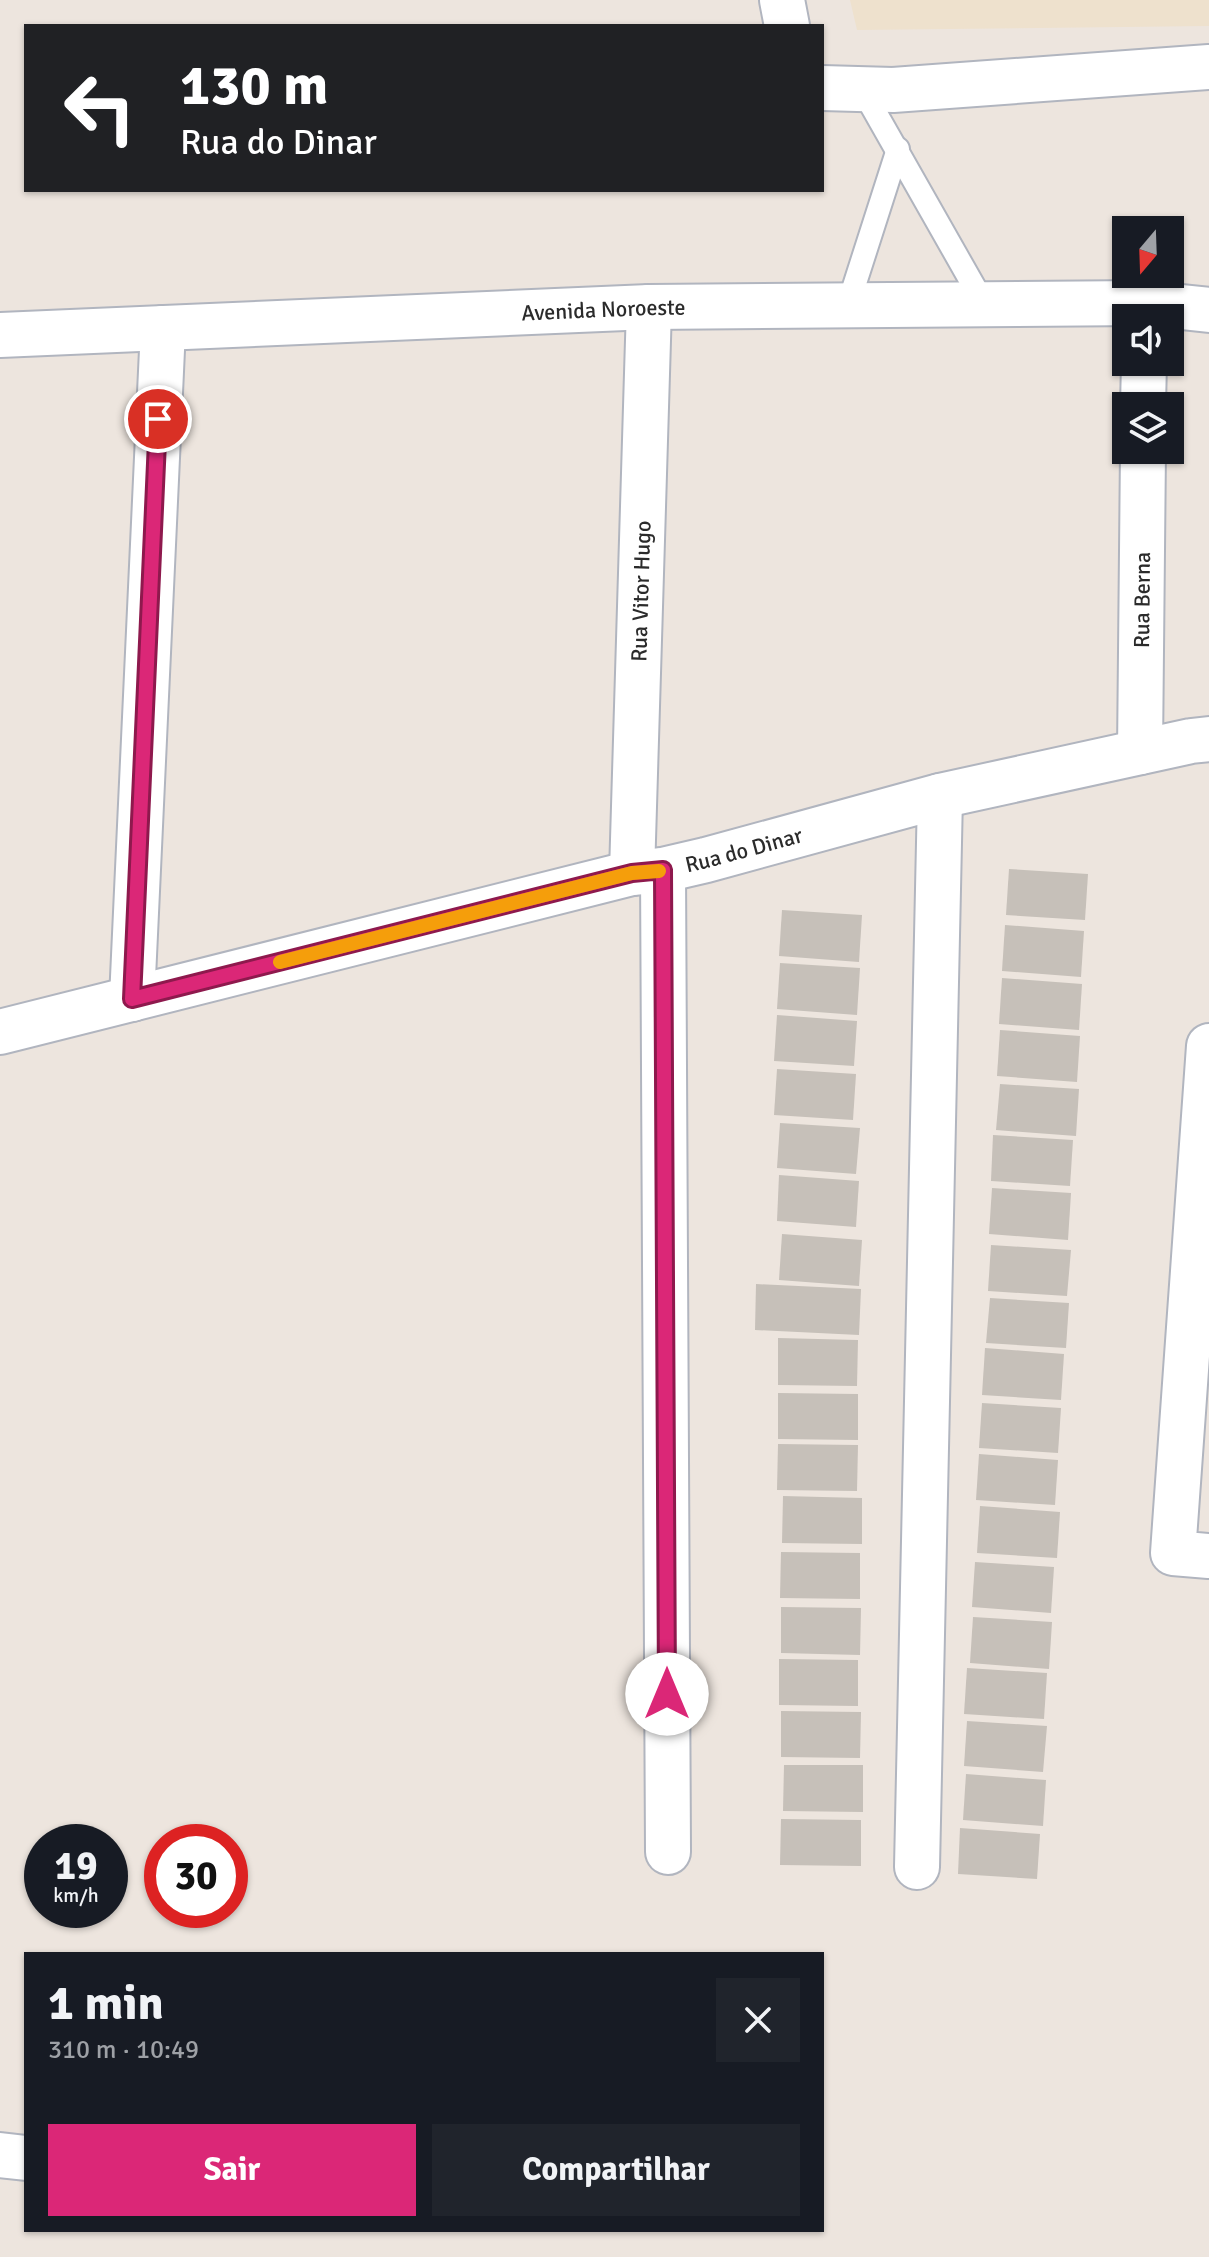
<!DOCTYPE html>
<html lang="pt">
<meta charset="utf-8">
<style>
:root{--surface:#171b24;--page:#20242c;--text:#f1f3f6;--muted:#9ea1a6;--accent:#db2777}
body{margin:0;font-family:Signika,sans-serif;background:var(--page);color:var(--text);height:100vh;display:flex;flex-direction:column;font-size:30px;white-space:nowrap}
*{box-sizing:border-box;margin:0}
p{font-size:26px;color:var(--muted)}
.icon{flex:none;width:44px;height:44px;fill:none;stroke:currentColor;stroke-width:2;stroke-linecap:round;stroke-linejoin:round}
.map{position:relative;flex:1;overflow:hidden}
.details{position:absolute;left:24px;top:1952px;width:800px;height:280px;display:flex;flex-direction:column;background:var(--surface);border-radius:0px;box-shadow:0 2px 6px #0004}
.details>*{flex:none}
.hud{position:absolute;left:24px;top:24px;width:800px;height:168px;border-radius:0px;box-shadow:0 2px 6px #0004;background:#202124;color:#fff;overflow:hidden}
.needle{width:52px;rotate:199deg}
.controls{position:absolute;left:1112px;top:216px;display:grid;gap:16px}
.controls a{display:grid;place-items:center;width:72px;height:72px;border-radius:0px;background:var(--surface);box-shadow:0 2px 6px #0004;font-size:40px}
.speed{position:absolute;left:24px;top:1824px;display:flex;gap:16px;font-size:40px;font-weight:700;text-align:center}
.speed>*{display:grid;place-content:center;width:104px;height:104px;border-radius:50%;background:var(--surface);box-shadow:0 2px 6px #0004;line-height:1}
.speed small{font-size:20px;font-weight:400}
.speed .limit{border:12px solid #d22;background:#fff;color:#111}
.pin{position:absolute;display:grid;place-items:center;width:68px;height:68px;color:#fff;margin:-34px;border:4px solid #fff;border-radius:50%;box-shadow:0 2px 8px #0007}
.me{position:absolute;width:88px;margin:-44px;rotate:0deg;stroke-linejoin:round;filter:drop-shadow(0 0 6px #0008)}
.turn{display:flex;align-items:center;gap:28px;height:168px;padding:0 24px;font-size:36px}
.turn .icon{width:104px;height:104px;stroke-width:2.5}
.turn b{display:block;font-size:56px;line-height:68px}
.round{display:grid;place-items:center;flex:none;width:84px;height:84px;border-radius:0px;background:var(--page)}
.summary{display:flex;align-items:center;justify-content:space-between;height:136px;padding:0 24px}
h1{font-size:48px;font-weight:800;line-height:60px}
.cta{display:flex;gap:16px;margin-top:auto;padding:16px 24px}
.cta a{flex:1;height:92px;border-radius:0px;background:var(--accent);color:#fff;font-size:32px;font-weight:800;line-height:92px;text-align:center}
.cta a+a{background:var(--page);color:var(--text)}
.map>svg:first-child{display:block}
</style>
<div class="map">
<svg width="1209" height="2257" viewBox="0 0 1209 2257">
<rect width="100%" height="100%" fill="#ede5de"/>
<path fill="#eee1cd" d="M850,0H1209V26L857,30Z"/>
<g fill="#c6c0b9">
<path d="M1009,869L1088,874L1085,920L1006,915Z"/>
<path d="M782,910L862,915L859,962L779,956Z"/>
<path d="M1005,925L1084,931L1081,977L1002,971Z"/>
<path d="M780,963L860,968L857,1015L777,1009Z"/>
<path d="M1002,978L1082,984L1079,1030L999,1024Z"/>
<path d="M777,1015L857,1021L854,1066L774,1061Z"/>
<path d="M1000,1030L1080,1036L1077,1082L997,1076Z"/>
<path d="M777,1069L856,1074L853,1120L774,1115Z"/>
<path d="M1000,1084L1079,1089L1076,1136L996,1130Z"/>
<path d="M780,1123L860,1128L856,1174L777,1168Z"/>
<path d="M993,1135L1073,1140L1070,1186L991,1181Z"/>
<path d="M779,1175L859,1181L856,1227L777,1221Z"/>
<path d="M992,1188L1071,1193L1068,1240L989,1234Z"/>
<path d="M782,1234L862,1240L859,1286L779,1280Z"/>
<path d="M991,1245L1071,1250L1067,1296L988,1291Z"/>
<path d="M756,1284L861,1289L859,1335L755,1330Z"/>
<path d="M990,1298L1069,1303L1066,1348L986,1343Z"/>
<path d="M778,1338L858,1340L857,1386L778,1385Z"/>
<path d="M985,1348L1064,1354L1061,1400L982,1395Z"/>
<path d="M778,1393L858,1394V1440L778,1439Z"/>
<path d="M982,1403L1061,1408L1058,1453L979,1448Z"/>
<path d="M778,1444L858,1445L857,1491L777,1490Z"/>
<path d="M979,1454L1058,1460L1055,1505L976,1500Z"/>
<path d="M783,1496L862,1498V1544L782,1543Z"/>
<path d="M980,1506L1060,1512L1057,1558L977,1553Z"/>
<path d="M781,1552L860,1553V1599L780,1598Z"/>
<path d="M975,1562L1054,1567L1051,1613L972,1607Z"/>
<path d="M781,1607L861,1608L860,1655L781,1653Z"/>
<path d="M973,1617L1052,1622L1049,1669L970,1663Z"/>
<path d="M779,1659L858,1660V1706L779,1705Z"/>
<path d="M967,1668L1047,1673L1044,1719L964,1714Z"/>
<path d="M781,1711L861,1712L860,1758L781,1757Z"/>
<path d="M967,1721L1047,1726L1043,1772L964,1766Z"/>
<path d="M784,1765H863V1812L783,1811Z"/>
<path d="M966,1774L1046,1780L1043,1826L963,1820Z"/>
<path d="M781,1819L861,1820V1866L780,1865Z"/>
<path d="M960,1828L1040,1834L1037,1879L958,1874Z"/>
</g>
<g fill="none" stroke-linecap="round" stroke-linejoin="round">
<g stroke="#b1b5bf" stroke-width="26">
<g id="lane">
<path d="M862,89L984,304"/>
<path d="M848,305L898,149"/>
</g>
</g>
<g stroke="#b1b5bf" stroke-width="48">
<g id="street">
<path d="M782,0L787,26"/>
<path d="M822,88L893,90L1209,67"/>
<path id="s1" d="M0,335L649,307L1144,303L1209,310"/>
<path d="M1143,406L1144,362"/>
<path id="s2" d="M1140,752L1143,450"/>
<path d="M663,870L668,1852"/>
<path id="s3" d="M632,873L649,307"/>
<path d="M132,999L163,328"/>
<path id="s4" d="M0,1032L632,873L663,870L706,860L940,796L1191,741L1209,739"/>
<path d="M1209,1046L1173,1553L1209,1556"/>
<path d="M917,1867L940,796"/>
<path d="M0,2155L26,2158"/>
</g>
</g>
<use href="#lane" stroke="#fff" stroke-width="22"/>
<use href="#street" stroke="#fff" stroke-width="44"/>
</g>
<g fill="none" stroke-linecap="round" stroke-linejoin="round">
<g stroke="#8e194d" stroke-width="20">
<path id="route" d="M158,419L132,999L632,873L663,870L667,1694"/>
</g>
<use href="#route" stroke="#db2777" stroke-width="14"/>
<path stroke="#f59e0b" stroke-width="14" d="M280,962L632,873L659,871"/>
</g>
<g text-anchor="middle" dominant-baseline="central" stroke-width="8" stroke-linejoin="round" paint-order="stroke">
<g font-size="22" fill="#2b2b2b" stroke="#fff">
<text stroke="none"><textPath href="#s1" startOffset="604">Avenida Noroeste</textPath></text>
<text stroke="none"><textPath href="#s3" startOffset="282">Rua Vitor Hugo</textPath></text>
<text stroke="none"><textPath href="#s2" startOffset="152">Rua Berna</textPath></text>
<text stroke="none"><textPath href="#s4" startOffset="766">Rua do Dinar</textPath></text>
</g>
</g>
</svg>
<div class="controls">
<a><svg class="needle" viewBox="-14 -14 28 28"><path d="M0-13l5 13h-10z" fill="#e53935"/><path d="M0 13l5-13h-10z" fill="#9ea1a6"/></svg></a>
<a><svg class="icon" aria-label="sound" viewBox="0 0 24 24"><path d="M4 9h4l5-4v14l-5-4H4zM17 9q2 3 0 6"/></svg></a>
<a><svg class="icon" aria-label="layers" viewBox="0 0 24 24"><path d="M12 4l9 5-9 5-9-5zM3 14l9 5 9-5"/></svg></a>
</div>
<div class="speed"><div>19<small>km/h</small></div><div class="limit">30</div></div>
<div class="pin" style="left:158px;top:419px;background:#d93025"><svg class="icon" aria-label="arrive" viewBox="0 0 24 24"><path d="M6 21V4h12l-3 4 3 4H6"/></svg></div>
<svg class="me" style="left:667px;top:1694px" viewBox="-20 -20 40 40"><circle r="19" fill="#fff"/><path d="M0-13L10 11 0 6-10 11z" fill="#db2777"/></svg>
<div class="hud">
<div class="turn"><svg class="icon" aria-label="left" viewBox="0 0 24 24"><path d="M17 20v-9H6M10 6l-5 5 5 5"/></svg><div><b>130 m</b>Rua do Dinar</div></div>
</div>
<section class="details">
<div class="summary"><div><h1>1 min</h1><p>310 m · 10:49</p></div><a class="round"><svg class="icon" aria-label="close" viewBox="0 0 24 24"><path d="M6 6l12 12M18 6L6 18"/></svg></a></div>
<div class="cta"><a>Sair</a><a>Compartilhar</a></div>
</section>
</div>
